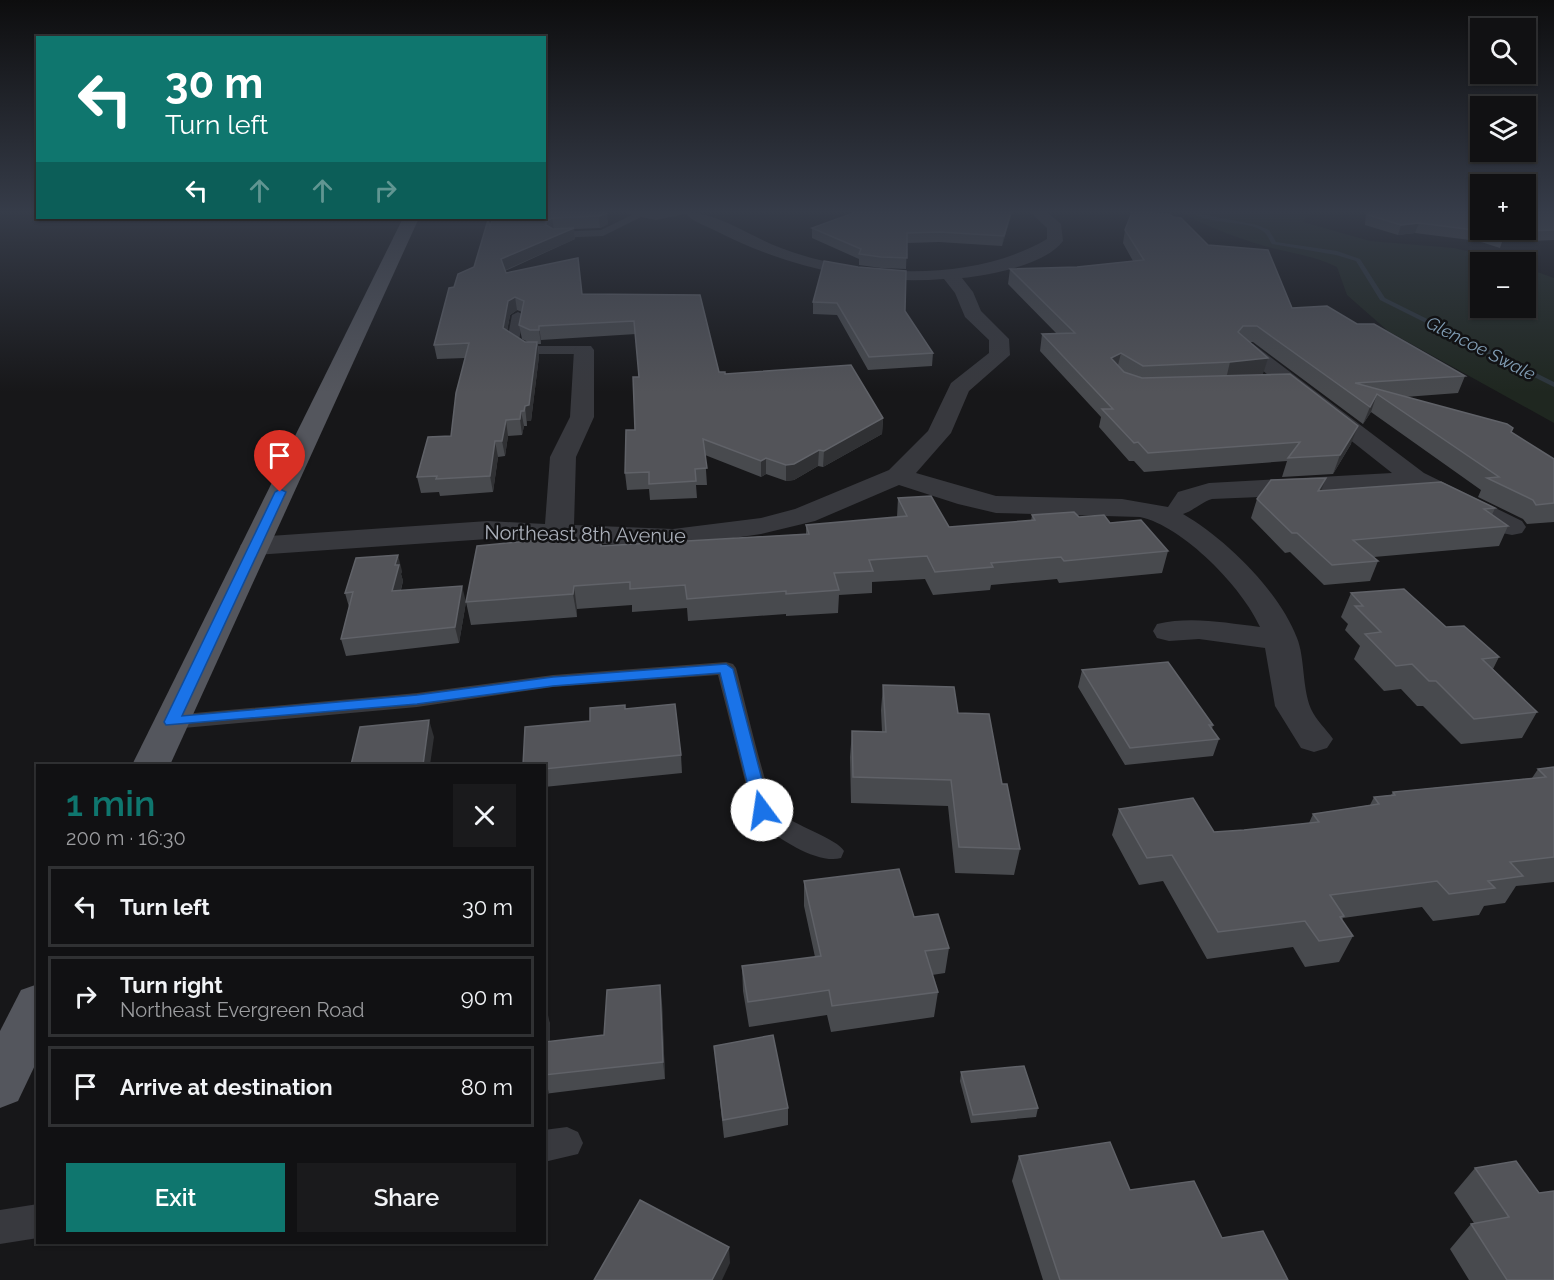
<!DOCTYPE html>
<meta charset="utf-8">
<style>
:root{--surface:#111113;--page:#1a1a1c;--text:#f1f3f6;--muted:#9c9da0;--line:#303133;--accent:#0f766e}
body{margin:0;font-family:Raleway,sans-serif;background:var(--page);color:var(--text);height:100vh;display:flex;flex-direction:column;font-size:22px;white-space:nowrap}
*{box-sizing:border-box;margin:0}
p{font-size:20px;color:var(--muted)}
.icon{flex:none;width:33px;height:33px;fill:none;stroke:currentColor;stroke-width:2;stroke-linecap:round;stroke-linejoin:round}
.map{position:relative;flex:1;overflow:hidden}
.drawer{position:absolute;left:36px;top:764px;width:510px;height:480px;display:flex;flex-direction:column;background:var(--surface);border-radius:0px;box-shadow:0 2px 4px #0004,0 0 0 2px var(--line)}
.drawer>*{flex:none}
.hud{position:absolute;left:36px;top:36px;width:510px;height:183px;border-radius:0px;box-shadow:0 2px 4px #0004,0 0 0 2px var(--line);background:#0f766e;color:#fff;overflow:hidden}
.fabs{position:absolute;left:1470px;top:18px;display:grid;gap:12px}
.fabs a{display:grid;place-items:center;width:66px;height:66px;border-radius:0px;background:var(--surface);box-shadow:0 2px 4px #0004,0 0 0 2px var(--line);font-size:30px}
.pin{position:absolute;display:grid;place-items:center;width:51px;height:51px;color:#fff;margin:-62px -26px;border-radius:50% 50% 50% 0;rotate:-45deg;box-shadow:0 0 6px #0007}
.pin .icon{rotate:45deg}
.me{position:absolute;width:66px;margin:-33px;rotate:346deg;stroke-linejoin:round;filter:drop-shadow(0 0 4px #0008)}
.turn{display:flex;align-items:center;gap:21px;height:126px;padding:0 30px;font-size:27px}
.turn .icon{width:78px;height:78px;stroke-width:2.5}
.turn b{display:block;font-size:42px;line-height:51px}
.lanes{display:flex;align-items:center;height:57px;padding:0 30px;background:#0003;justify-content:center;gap:30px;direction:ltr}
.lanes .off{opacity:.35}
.round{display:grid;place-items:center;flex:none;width:63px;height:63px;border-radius:0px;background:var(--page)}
.summary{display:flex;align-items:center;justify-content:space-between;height:102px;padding:0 30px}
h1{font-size:36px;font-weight:600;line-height:45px;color:var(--accent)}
.primary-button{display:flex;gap:12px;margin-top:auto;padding:12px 30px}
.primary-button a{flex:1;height:69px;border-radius:0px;background:var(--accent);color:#fff;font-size:24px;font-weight:600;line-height:69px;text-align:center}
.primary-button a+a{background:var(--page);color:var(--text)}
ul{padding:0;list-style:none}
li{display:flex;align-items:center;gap:18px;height:81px;margin:0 12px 9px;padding:0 18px;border:3px solid var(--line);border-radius:0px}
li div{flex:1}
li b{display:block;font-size:22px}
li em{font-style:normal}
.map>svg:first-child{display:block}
</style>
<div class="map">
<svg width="1554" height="1280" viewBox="0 0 1554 1280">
<rect width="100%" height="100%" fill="#171719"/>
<path fill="#1f2720" d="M1181,212H1312L1303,222L1370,241L1454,248L1511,262H1480V308H1526V268L1554,278V423L1388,331L1347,295L1337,267C1317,257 1297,254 1276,249C1244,241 1209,228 1181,212Z"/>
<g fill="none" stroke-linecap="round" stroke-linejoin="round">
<path fill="#2d363d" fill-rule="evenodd" d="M1191,212L1257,225L1269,230L1276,242L1337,251L1360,259L1385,298L1554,382V387L1380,300L1356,261L1336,255L1272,244C1270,241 1267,234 1264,232C1248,219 1209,226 1191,212Z"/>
<g fill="#38393e" fill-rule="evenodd">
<path d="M626,212H694L656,220L641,217L603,236L554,238L549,235L554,232L601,230L632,215Z"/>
<path d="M518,312L524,315L519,340L531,346H584L590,350L584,354H528L507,341L512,315Z"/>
<path d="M726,662L733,664L736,668C742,689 768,802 777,811C793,825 838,839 844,851L841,858C816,865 770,834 754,816L718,675L553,687L417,707L172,729L164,727L161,722L164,717L172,715L417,693L553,675Z"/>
<path d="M567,1127L578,1132L583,1143L578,1154L544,1162V1130Z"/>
<path d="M38,1204V1238L0,1244V1210Z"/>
</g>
<path fill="#38393e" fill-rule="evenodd" d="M684,212C718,212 749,236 781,248C860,278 973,283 1047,239V228L1030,212H1047L1061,224L1063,241C1045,265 991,275 962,278L973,292L981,311L1009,339L1010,355L969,391L951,433L916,473L996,496L1122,499L1168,507L1178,492L1209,483L1392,473L1239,352L1236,348L1239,344H1253L1424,473L1522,521L1526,527L1522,533L1512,535L1502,533L1411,487L1356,493L1212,499C1200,503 1193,511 1183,514C1226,539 1279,591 1297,638C1305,658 1302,687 1311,709C1316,720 1326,729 1333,739L1327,748L1314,752L1301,748L1275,706L1265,648L1199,639L1169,641L1157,638L1153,631L1157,624C1192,616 1225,623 1260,627C1243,588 1183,526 1140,517L996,513L958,504L899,485L815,521L761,534L673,547L488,539L255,555L245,552L240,546L245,540L255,537L488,521L545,524L550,457L570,417L574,350L577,346H591L594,350V417L576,457L574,525L673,529L761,518L795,509L889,470L928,431L951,383L989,353V340L965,317L955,293L944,279C866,285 790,268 720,233C709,227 692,222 684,212Z"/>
<g fill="#54565d" fill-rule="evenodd">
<path d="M403,218H419L170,765H132Z"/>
<path d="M38,984V1059L18,1101L0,1108V1031L21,990Z"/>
</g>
</g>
<g fill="#484a4e" fill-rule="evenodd">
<path d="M606,212L608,224L600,228L574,229L575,239L505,271L506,273L582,294L700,295L719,372L883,418L882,434L823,467L818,466L794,480L786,481L766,474L761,477L705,455L707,485H696L697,498L650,500L649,489L627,490L625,473L635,430L639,377L636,334L541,340V344H538L539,356L531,421H527V426H524L522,435L508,436L505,456L498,457L493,492L440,496L439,492L421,493L417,477L451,436L465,358L437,359L434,345L454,287L474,267L493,218ZM517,310L522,312L519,325L522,339L528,342H525L507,331L510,315Z"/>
<path d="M856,212H1012L1002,246L939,242L907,243L906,269L881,268L859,265V259L812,238V228Z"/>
<path d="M1366,212H1554V240L1502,242L1500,248L1478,241L1415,233L1398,235L1365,225Z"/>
<path d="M1153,213L1173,217L1208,245L1292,308L1357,324L1465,376L1458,393L1405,397L1511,432L1554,459V522L1527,524L1523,519L1478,497L1481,490L1371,412L1363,424L1253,342H1249L1263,374L1257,375L1351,444L1333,474L1282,477L1287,461L1144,472L1134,461H1129L1099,427L1101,417L1040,351L1042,334H1057L1008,284L1010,269L1077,267L1133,261L1123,243L1125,230Z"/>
<path d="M824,261L905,311L933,353L932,366L868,370L837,315L813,314V302Z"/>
<path d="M1321,491L1495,508L1492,515L1508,526L1499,546L1374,557L1378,561L1370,581L1324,585L1290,552L1285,553L1251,518L1257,499Z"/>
<path d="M898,498L949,527L1031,521L1032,515L1079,517L1110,523L1168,551L1162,573L1059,583L1057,579L991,585L990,590L933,595L925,579L872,582V593L839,595L838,613L786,616V614L688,621L687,608L632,612V605L577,609V617L471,625L466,602L459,643L346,656L341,639L349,607L345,593L402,571L401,574L403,581L401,590L466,602L550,542L602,546L806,534V525L897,517Z"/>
<path d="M1351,593L1446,627L1499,657L1493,669L1537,712L1522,738L1461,744L1423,706H1417L1401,689L1384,691L1354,659L1360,646L1345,630L1348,624L1341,617Z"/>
<path d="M1082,670L1213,725L1212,729L1219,739L1213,756L1125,765L1078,687Z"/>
<path d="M883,685L958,713L1002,784L1020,849L1014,875L955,873L948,806L851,803L850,757L852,731L882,732L881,710Z"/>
<path d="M625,709L681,755L682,773L544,787V765L590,721Z"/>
<path d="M1554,767V882L1516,886L1505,903L1484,906L1479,915L1433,921L1422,907L1343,918L1342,920L1353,936L1339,962L1305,967L1293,947L1207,959L1163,881L1139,885L1112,835L1119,809L1214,832L1244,830L1309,823L1313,814L1370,805L1374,797L1391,795L1393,792L1532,778L1538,769Z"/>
<path d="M804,881L914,917L949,948L945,973L932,975L938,992L934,1017L831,1032L827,1015L749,1027L743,991L742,966L815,957L804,906Z"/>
<path d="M662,1003L665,1079L544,1094V1007L550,1024V1042L604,1035Z"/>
<path d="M714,1046L788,1108V1125L724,1138Z"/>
<path d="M961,1072L1038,1108L1036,1117L971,1123L960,1081Z"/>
<path d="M1019,1156L1130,1190L1222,1238L1288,1280H1043L1012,1181Z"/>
<path d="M1475,1168L1539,1193L1554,1280H1469L1450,1249L1471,1224L1474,1223L1454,1193Z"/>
</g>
<g fill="#303134">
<path d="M1011,212H1012L1011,216L1002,246L1004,236Z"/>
<path d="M607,213L608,224L600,228L599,216Z"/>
<path d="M552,218L554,230L548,237L546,222Z"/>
<path d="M1419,223L1415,233L1398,235L1401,225Z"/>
<path d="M574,228L575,239L503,271L501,259Z"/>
<path d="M515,297L517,310L510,315L505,342L503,328L508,301Z"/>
<path d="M539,326L541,340V344L539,330Z"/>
<path d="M537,342L539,356L531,421H527V426L525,406Z"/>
<path d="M1121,353L1117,369L1111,358Z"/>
<path d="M1268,358L1263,374L1226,379L1230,362Z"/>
<path d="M1377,394L1371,412L1363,424L1370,407Z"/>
<path d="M521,411L524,426L522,435L520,419Z"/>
<path d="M883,418L882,434L823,467L824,451Z"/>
<path d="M506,420L508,436L505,456L502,441Z"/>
<path d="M1358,426L1351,444L1333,474L1340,455Z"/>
<path d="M495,441L498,457L493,492L490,476Z"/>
<path d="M819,450L818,466L794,480L786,481V465Z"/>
<path d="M766,458V474L761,477V461Z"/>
<path d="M1326,478L1319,497L1318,491Z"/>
<path d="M398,555L402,571L401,574L403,581L396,607L392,591L395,565Z"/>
<path d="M462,586L466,602L459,643L455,627Z"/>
<path d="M574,586L577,609V617L573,594Z"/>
<path d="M429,720L434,737L430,765H423Z"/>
<path d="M660,985L662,1003L665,1079L663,1062Z"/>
<path d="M546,1006L550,1024V1060L545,1042Z"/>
<path d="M544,1075L549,1093L544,1094Z"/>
<path d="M729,1247L730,1263L722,1280H712Z"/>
</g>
<g fill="#535459" stroke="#606268" stroke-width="1.5">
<path d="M544,212L607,213L599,216L552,218L546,222V225L553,229L574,228L501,259L506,273L578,258L582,294L700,295L719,372H725V374L851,365L883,418L824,451L819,450L794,464L786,465L766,458L761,461L703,439L707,468L695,469L696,481L649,484V472L625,473L626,430H635L633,377H639L634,321L539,326V330H530L519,325L524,301L515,297L508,301L503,328L525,342H537L529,405L525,406L524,411H521L520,419L506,420L502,441H495L490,476L436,479L437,476L417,477L428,437L451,436L456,393L469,343L434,345L449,288L454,287L458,274L474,267L488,220L490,226L493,218H544Z"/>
<path d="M856,212H1011L1004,236L940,232L907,233V258L881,257L859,254L861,249L812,228Z"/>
<path d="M1132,212L1170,214L1173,217L1181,218L1208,245L1268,250L1292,308L1327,306L1357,324H1374L1465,376L1355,383L1507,424L1513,428L1511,432L1554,459V503L1536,505L1533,500L1487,478L1499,477L1377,394L1370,407L1257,326H1243L1238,332L1268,358L1230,362L1143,366L1121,353L1111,358L1124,372L1142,378L1290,374L1358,426L1340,455L1288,458L1300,442L1148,453L1138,442L1134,443L1102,409H1113L1042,334L1075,333L1010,269L1077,267L1144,260L1125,230Z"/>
<path d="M1368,212H1480V230H1526V212H1554V230L1504,232V238L1482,231L1419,223L1401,225L1368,215Z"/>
<path d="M824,261L858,267L906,271L905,311L933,353L869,357L837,303L813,302Z"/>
<path d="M1326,478L1318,491L1441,482L1495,508L1484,509L1508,526L1353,540L1378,561L1332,565L1297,533H1292L1257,499L1271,480Z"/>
<path d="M931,496L949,527L1035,520L1032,515L1074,512L1079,517L1104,515L1110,523L1141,520L1168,551L1064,561L1061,557L991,563L993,567L935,572L927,556L869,560L873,571L834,573L839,590L786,594V591L687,599L685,585L630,589V582L574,586L573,594L466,602L477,546L549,539V542L601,539V546L809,534L806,525L907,516L898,498Z"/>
<path d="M398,555L395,565H399L392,591L462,586L455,627L341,639L353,592L345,593L356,558Z"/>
<path d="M1404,589L1446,627L1464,626L1499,657L1482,659L1537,712L1474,719L1436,681H1429L1412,664L1396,666L1365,634L1381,632L1355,606H1363L1351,593Z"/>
<path d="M1168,662L1213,725H1209L1219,739L1130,748L1082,670Z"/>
<path d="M883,685L954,687L958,713L989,714L1002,784H1007L1020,849L959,847L951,780L853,777L852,731L886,732Z"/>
<path d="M675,704L681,755L544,769V765H523L525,727L590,721V708L625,705V709Z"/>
<path d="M429,720L423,765H351L360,727Z"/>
<path d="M1554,767V857L1510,862L1523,876L1488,881L1495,888L1449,894L1437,881L1330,895L1344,916L1340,917L1353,936L1319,941L1305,921L1218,932L1172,855L1147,858L1119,809L1193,798L1214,832L1244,830L1319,822L1313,814L1379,804L1374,797L1395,795L1393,792L1546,777L1538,769Z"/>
<path d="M899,869L914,917L938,914L949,948L925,951L938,992L832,1006L829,990L748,1002L742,966L821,956L804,881Z"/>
<path d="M660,985L663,1062L544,1075V1007L546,1006L545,1042L604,1035L607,990Z"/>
<path d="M773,1035L788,1108L723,1120L714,1046Z"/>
<path d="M1024,1066L1038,1108L973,1115L961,1072Z"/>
<path d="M1110,1142L1130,1190L1194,1181L1222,1238L1263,1231L1288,1280H1060L1019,1156Z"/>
<path d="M1516,1161L1539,1193L1554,1191V1280H1507L1471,1224L1509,1217L1475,1168Z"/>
<path d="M640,1200L729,1247L712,1280H594Z"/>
</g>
<linearGradient id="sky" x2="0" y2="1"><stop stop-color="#0d0d0e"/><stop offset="0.54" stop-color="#363c49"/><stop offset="1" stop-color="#363c49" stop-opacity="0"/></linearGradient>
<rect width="1554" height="392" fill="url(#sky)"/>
<path fill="#1a73e8" stroke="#114b97" stroke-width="1.5" d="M280,489L286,492L182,716L417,695L553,677L726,664L733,669L770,810L768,815H756L754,810L720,673L553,686L417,704L166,725L164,722L275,492Z"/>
<g text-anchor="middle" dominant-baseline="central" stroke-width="5" stroke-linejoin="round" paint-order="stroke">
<g font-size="18" font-style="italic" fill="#809cb3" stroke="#121214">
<text transform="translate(1481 348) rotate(27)">Glencoe Swale</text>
</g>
<g font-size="20" fill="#a9aeb8" stroke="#121214">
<text transform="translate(585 534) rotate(1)">Northeast 8th Avenue</text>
</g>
</g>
</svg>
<div class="fabs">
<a><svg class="icon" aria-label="search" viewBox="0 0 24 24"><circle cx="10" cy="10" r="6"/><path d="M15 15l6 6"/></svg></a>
<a><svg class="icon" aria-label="layers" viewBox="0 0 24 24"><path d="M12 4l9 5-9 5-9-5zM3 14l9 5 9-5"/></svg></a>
<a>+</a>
<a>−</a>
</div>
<div class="pin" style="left:280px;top:492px;background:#d93025"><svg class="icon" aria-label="arrive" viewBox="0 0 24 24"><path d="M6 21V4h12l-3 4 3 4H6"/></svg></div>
<svg class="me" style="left:762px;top:810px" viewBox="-20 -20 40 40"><circle r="19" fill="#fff"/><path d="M0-13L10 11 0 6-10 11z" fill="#1a73e8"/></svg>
<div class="hud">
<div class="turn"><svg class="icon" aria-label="left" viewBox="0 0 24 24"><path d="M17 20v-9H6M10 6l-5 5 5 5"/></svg><div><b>30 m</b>Turn left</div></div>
<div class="lanes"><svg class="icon" aria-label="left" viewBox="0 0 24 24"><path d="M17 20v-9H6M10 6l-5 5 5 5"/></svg><svg class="icon off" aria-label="ahead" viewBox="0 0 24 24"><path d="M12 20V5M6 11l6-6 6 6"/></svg><svg class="icon off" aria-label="ahead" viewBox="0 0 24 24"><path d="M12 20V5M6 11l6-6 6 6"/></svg><svg class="icon off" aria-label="right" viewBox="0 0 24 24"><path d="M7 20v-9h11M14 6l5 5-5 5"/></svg></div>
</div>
<section class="drawer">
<div class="summary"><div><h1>1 min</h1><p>200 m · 16:30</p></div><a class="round"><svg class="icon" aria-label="close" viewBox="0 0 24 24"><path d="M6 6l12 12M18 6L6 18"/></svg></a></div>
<ul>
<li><svg class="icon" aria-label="left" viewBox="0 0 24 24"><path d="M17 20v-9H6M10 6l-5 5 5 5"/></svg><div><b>Turn left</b></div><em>30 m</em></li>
<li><svg class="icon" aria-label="right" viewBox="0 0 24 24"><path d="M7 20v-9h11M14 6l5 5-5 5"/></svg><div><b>Turn right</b><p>Northeast Evergreen Road</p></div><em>90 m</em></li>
<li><svg class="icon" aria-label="arrive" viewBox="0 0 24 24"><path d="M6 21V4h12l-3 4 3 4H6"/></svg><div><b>Arrive at destination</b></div><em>80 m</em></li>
</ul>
<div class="primary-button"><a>Exit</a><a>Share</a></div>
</section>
</div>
